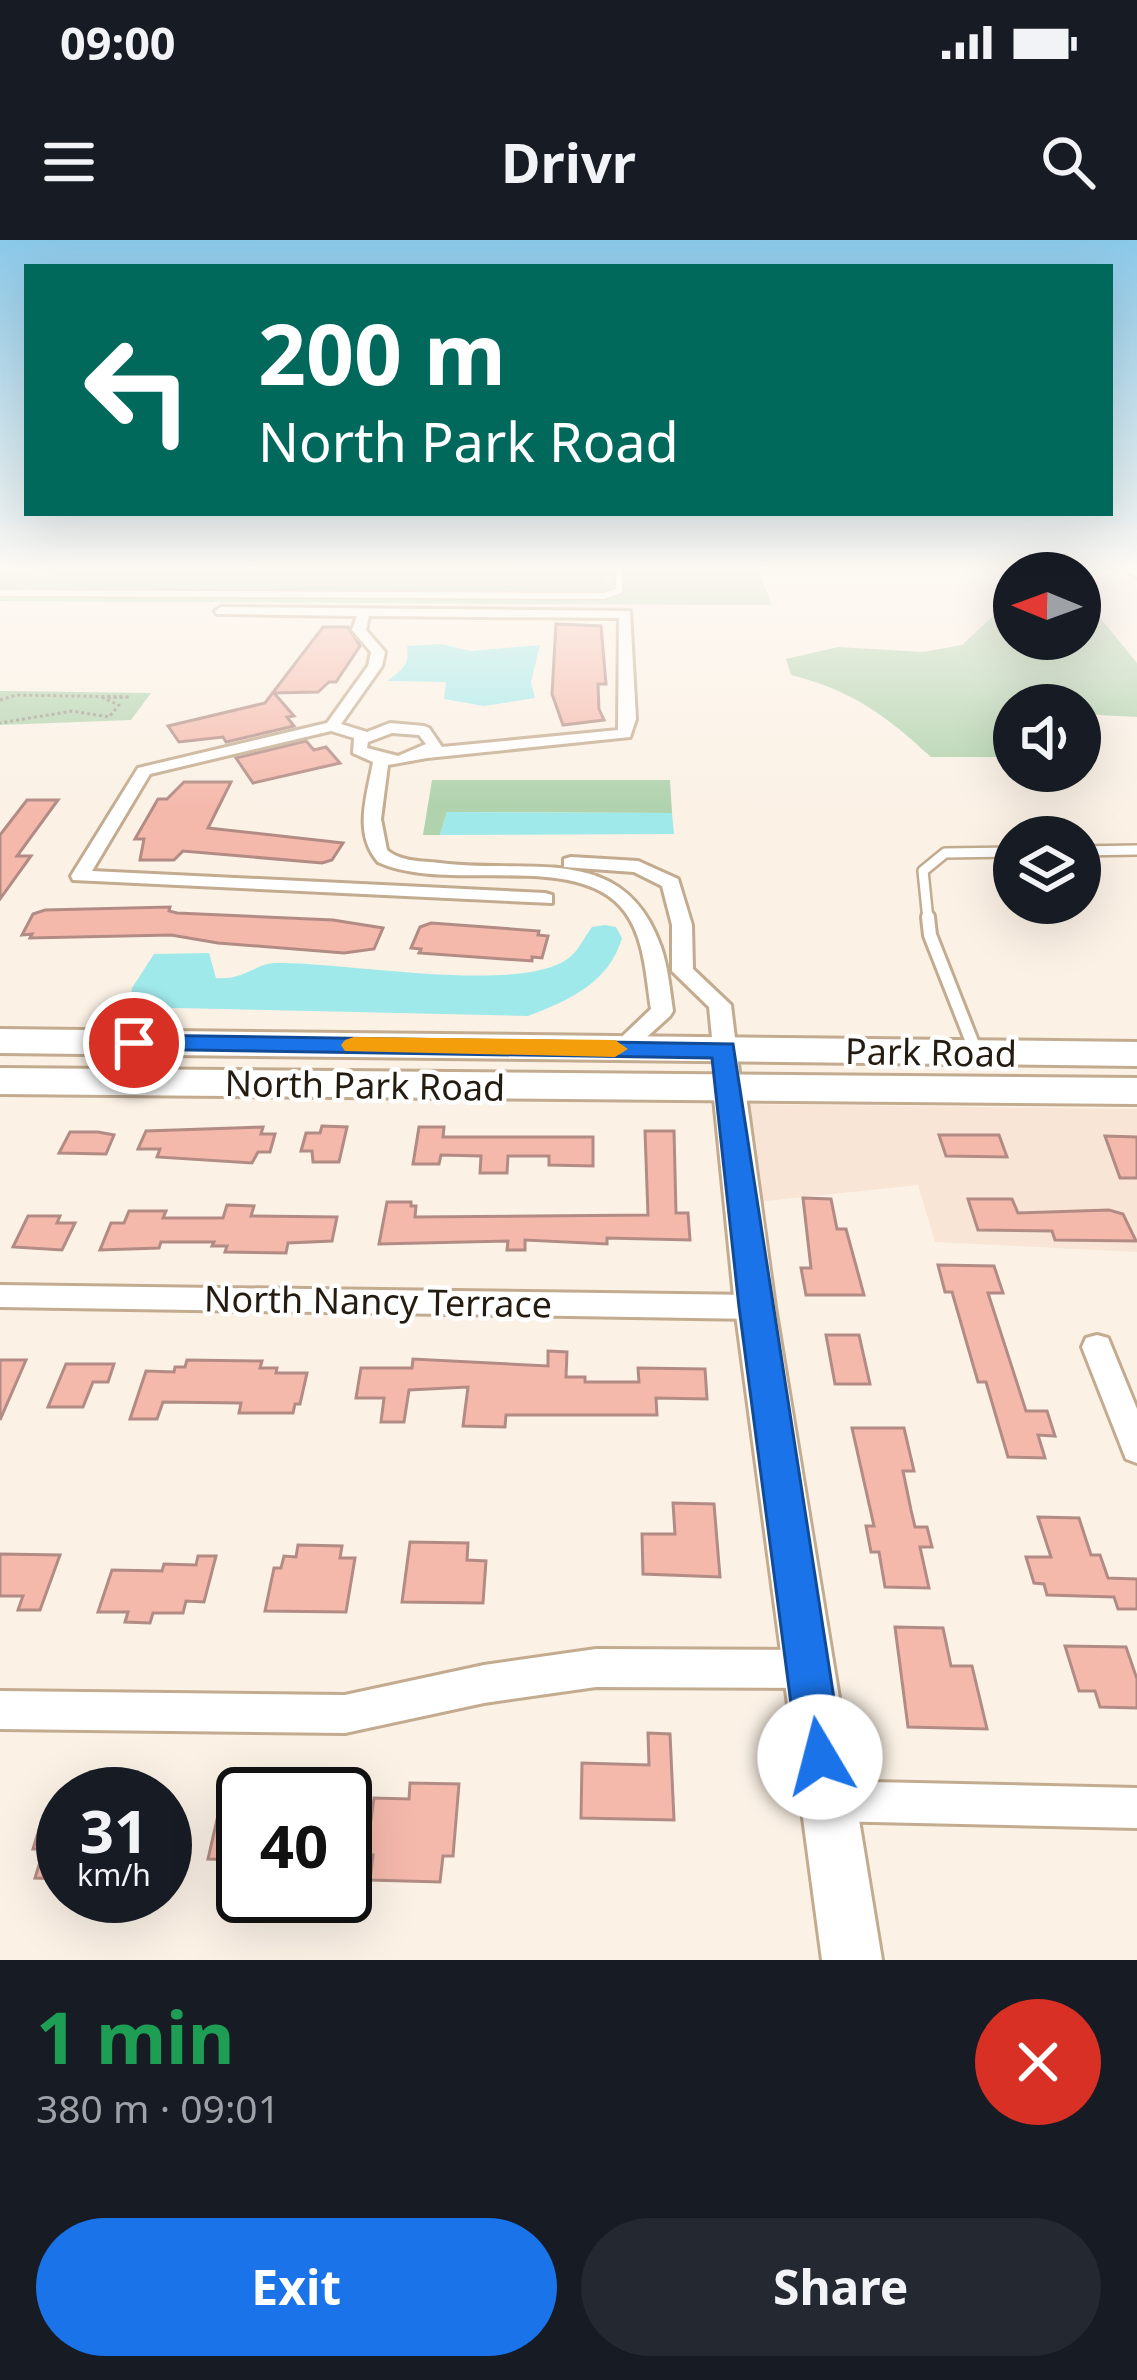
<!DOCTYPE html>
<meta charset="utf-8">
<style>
:root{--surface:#171b24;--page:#242831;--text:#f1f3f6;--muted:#9ea1a6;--accent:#1a73e8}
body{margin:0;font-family:"Noto Sans",sans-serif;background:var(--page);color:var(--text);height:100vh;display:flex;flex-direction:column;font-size:45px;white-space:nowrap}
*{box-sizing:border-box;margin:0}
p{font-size:39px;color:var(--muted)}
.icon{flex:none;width:66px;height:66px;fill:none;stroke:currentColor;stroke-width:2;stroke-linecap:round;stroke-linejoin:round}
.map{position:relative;height:1720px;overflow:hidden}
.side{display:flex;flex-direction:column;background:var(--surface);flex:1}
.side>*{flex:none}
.top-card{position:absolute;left:24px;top:24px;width:1089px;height:252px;border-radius:0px;box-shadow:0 12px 48px #0002;background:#00695c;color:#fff;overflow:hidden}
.needle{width:78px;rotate:271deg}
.tools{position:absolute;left:993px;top:312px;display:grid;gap:24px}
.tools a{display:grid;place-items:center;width:108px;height:108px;border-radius:50%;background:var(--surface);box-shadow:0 12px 48px #0002;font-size:60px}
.speed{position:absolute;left:36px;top:1527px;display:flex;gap:24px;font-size:60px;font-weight:700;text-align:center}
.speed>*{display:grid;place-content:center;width:156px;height:156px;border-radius:50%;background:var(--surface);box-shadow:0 12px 48px #0002;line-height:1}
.speed small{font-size:30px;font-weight:400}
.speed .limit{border:6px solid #111;border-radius:18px;background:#fff;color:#111}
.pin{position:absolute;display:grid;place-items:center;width:102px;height:102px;color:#fff;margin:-51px;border:6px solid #fff;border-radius:50%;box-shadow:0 3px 12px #0007}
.me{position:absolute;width:132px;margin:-66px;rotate:352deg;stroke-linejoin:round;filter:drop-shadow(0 0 9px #0008)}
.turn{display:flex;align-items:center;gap:42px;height:252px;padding:0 36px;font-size:54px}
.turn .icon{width:156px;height:156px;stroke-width:2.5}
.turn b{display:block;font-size:84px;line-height:102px}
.round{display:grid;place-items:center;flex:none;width:126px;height:126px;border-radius:63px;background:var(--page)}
.summary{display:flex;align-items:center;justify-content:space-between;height:204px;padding:0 36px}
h1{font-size:72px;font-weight:700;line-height:90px;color:#1e9e55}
.action{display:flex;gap:24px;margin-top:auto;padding:24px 36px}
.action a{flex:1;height:138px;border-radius:72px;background:var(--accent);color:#fff;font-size:48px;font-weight:700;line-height:138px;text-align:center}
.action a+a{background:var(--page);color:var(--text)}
.status{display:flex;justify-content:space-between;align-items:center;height:84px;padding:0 60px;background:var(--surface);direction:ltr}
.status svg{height:33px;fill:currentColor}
header{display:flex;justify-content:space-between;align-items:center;height:156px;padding:0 36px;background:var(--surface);font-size:54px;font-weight:700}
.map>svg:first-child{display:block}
</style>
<div class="status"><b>09:00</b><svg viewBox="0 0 49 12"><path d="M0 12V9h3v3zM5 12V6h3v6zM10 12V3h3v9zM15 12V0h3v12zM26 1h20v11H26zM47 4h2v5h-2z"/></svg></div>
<header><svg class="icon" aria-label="menu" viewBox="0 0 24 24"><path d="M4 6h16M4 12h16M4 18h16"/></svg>Drivr<svg class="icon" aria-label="search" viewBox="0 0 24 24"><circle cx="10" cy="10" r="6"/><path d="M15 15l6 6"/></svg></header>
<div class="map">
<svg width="1137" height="1720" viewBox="0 0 1137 1720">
<rect width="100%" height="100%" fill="#fbf1e5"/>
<path fill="#f9e5d6" d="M745,864L1137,869V1012L935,1002L918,945L758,962Z"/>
<g fill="#b0d2ad">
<path d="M0,327H757L772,365L0,361Z"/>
<path d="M1014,346V399H1080V353L1137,423V477L1080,474V465H1014V505L999,517H931C884,474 853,451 791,435L786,419L838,407L923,412L962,405L992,377Z"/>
<path d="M0,451H5L151,453L131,480L0,485Z"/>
<path d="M432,540H670L672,573L447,572L440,595H423Z"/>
</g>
<g fill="#a0e9eb">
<path d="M441,404L471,411L540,405L531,442L535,458L484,466L444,459L446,442L387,441C402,430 410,425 407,406Z"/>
<path d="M447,572L672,573L674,594L440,595Z"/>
<path d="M605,685L616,687L622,698C609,743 569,760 528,776L130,767L132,748L154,714L209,713L216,738C243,741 256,723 276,723C342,721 523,756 570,717C579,710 585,696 592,687Z"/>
</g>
<g fill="#f5b9ac" stroke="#b28c84" stroke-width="3">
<path d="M556,384L601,386L606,444H598L599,469L604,480L563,485L552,454Z"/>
<path d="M323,387H348L360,406L336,442H329L318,452L274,453L294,476L287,477L294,486L226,502L223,497L179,502L168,486L265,463Z"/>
<path d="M306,501L314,510L326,507L340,523L253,543L236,518Z"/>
<path d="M184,542H231L208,588L343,603L332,620L322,623L183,611L174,620H140L144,599H135L158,559H167Z"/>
<path d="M27,560H58L17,616H31L0,659V595Z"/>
<path d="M170,667L169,671L177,673L333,680L383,688L374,709L344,713L218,703L171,695L30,698L32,694L22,695L33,674L45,670Z"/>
<path d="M431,683L539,691L538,695L548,696L542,718L532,717V721L419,713L421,709L411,708L420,687Z"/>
<path d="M322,886L347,887L339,922H313L312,911H301L306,893H320Z"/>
<path d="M263,887L261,894H275L270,912H258L252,923L157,917L160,909H138L146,891Z"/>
<path d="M419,887H444L443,897H593V926L549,925V916H508L507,933H480L481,916L441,915L439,924H413Z"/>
<path d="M645,891H674L676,973H688L690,1000L607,998V1004L525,1000V1010H507L508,1001L379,1004L387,962H411V966H416L415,977L648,975Z"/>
<path d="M70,892H98L114,895L106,914L59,913Z"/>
<path d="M939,895H999L1007,917L946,916Z"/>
<path d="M1105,896L1137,897V938H1120Z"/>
<path d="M803,958L831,959L837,989H846L864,1055H806L801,1028H811Z"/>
<path d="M968,959H1012L1018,973L1109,970L1123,974L1136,1001L1055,1000L1052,991L978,990Z"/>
<path d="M227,965L254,966L251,976L337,977L332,1001L288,1003L286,1013L225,1012L227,1006H212L214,1002H161L159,1008L100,1010L111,983H124L129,971H166L163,978H223Z"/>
<path d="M28,976H60L57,983H75L62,1010L13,1007Z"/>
<path d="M938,1025L994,1026L1003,1053H988L1026,1171H1047L1055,1196L1038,1195L1045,1218L1008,1217L986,1142H978L952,1052H945Z"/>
<path d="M826,1095H859L870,1144H835Z"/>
<path d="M548,1111L567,1112L566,1137H585V1142H639L638,1128L705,1129L707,1159L656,1158L657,1175H506L505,1187L463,1186L468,1147L409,1150L404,1182H381L384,1158H356L361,1128H412L413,1119L548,1126Z"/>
<path d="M0,1120H26L0,1180Z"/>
<path d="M187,1120L262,1121L260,1128H277L276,1133H307L300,1164H295L293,1173H239L241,1163L163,1162L157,1179H130L146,1131L174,1132L175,1127H185Z"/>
<path d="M66,1124H114L108,1142H93L83,1167H48Z"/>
<path d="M852,1188H904L914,1231H903L911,1270L915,1287H927L932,1307H920L929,1348L885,1347L879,1312H871L866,1286H874Z"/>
<path d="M673,1263L714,1264L720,1337L643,1334L642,1294H675Z"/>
<path d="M1038,1277L1079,1278L1091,1315H1100L1108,1338L1137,1339V1369H1118L1114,1357L1047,1355L1044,1344L1034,1343L1026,1317H1051Z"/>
<path d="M410,1302L468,1303L467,1320L486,1321L483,1363L402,1362Z"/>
<path d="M298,1305L342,1306L340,1318H355L346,1372L265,1371L274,1328H281L284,1316L296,1317Z"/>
<path d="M0,1314L60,1315L40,1370H18L23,1356H0Z"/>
<path d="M198,1316H216L204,1362L186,1361L183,1373H153L150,1383L125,1382L128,1372H98L112,1330L162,1331L164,1324L196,1325Z"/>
<path d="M895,1387L943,1388L951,1426H972L987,1489L908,1487Z"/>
<path d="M1065,1406L1126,1407L1137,1439V1468L1100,1467L1095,1451H1079Z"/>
<path d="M648,1493L670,1494L674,1580L581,1578L582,1523L649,1525Z"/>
<path d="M410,1543L459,1544L453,1616H443L440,1642L370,1640L373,1615H366L374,1558L409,1559Z"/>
<path d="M221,1562H243V1620L208,1619Z"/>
<path d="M59,1563H63V1639L35,1638L44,1609H33L42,1580H53Z"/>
</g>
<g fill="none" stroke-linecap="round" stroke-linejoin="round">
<g stroke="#c3ab8f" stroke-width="9">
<path id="service-far2" d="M0,353L604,356L619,351V327"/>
</g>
<g stroke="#c3ab8f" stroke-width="14">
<g id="service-far1">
<path d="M1080,611L1137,610"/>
<path d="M928,680L923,631L945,613L1014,612"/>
</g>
</g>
<g stroke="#c3ab8f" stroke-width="18">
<path id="service" d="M928,677L930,695L976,812"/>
</g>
<g stroke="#c3ab8f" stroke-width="6">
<g id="minor">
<path d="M221,367L630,371L636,479L630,497L427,518L388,525L381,579L387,610C401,622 422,621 440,623C528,635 624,600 661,707C668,727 670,750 673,771L670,776L628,814L620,816L609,809L651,769C646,738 645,699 625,672C579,609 446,654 378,622C353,593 367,556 373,522L353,513L354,498L331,491L150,534L92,631L545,653L552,655V663L73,640L71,636L138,528L327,483L368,426L371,412L352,390L357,376L217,374L215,371ZM369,376L619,378L618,490L442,507L429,488L424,486L390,483L367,492L341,484L382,426L385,412L366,390ZM392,493L419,495L426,504L398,516L367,508L368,502Z"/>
<path d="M571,617L638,621L678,639L692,685L693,729L731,765L741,848L737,854L729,856L717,848L709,767L672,731V685L662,646L634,632L564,627V619Z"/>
<path d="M0,1045L755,1055L765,1059L769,1067L765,1075L755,1079L0,1067Z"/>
<path d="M1097,1095L1108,1098L1137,1169V1223L1126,1219L1082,1107L1086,1098Z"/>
<path d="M596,1409L808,1410L821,1416L827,1429L821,1442L808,1448L596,1447L484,1463L345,1493L0,1489V1451L345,1455L484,1425Z"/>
<path d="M827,1541L1137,1548V1588L827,1581L813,1575L807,1561L813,1547Z"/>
</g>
</g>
<g stroke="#c3ab8f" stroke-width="6">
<path id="tertiary" d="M729,837L741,840L745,848L775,1067L882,1720H822L735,1067L713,848L717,840Z"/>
</g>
<g stroke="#c3ab8f" stroke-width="6">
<g id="primary">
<path d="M1122,327H1137V337Z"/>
<path d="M0,789L1137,802V826L0,813Z"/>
<path d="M0,828L1137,838V864L0,854Z"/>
</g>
</g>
<g stroke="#9d9488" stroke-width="3" stroke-dasharray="3 3" stroke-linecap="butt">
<path d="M601,327V345"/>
<path d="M4,340L19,327"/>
<path d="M0,460L17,455L130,457L103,458L119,465L109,477L72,471L0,483"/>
</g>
<use href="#service-far2" stroke="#fff" stroke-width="6"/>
<use href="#service-far1" stroke="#fff" stroke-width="9"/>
<use href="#service" stroke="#fff" stroke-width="12"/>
<use href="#minor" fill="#fff" fill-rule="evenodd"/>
<use href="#tertiary" fill="#fff" fill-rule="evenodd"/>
<use href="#primary" fill="#fff" fill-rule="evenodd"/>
</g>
<linearGradient id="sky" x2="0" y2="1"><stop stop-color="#8bc9e9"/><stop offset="0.58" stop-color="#fdf9f3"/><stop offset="1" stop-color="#fdf9f3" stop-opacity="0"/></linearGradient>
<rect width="1137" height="568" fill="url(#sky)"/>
<path fill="#1a73e8" stroke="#114b97" stroke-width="3" d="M134,795L733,804L843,1517L836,1533L820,1539L805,1533L798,1517L739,1067L712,818L125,809L122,803Z"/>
<path fill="#f59e0b" d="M354,797L615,800L628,809L615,817L345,811L341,805L345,800Z"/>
<g text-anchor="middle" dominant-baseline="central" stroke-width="9" stroke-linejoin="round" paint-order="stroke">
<g font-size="36" fill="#251c11" stroke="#fff">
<text transform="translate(931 812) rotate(1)">Park Road</text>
<text transform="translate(365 845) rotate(1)">North Park Road</text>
<text transform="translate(378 1061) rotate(1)">North Nancy Terrace</text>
</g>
</g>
</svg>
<div class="tools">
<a><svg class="needle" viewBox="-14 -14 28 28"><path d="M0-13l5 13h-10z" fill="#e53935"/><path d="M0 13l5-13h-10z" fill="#9ea1a6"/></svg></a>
<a><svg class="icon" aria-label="sound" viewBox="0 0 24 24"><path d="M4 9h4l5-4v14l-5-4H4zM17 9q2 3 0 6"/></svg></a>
<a><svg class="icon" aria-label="layers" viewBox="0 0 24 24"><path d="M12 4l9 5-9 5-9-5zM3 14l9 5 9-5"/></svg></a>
</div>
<div class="speed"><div>31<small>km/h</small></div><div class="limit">40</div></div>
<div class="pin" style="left:134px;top:803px;background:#d93025"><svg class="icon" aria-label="arrive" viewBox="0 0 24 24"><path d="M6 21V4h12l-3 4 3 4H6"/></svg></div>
<svg class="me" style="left:820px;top:1517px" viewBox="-20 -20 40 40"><circle r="19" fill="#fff"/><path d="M0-13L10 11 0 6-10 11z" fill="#1a73e8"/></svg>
<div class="top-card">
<div class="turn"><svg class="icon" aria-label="left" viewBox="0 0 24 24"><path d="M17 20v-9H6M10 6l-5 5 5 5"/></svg><div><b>200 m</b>North Park Road</div></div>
</div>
</div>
<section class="side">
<div class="summary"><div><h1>1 min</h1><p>380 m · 09:01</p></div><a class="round" style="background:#d93025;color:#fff"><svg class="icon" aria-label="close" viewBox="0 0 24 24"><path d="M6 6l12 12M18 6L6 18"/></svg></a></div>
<div class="action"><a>Exit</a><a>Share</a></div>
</section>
